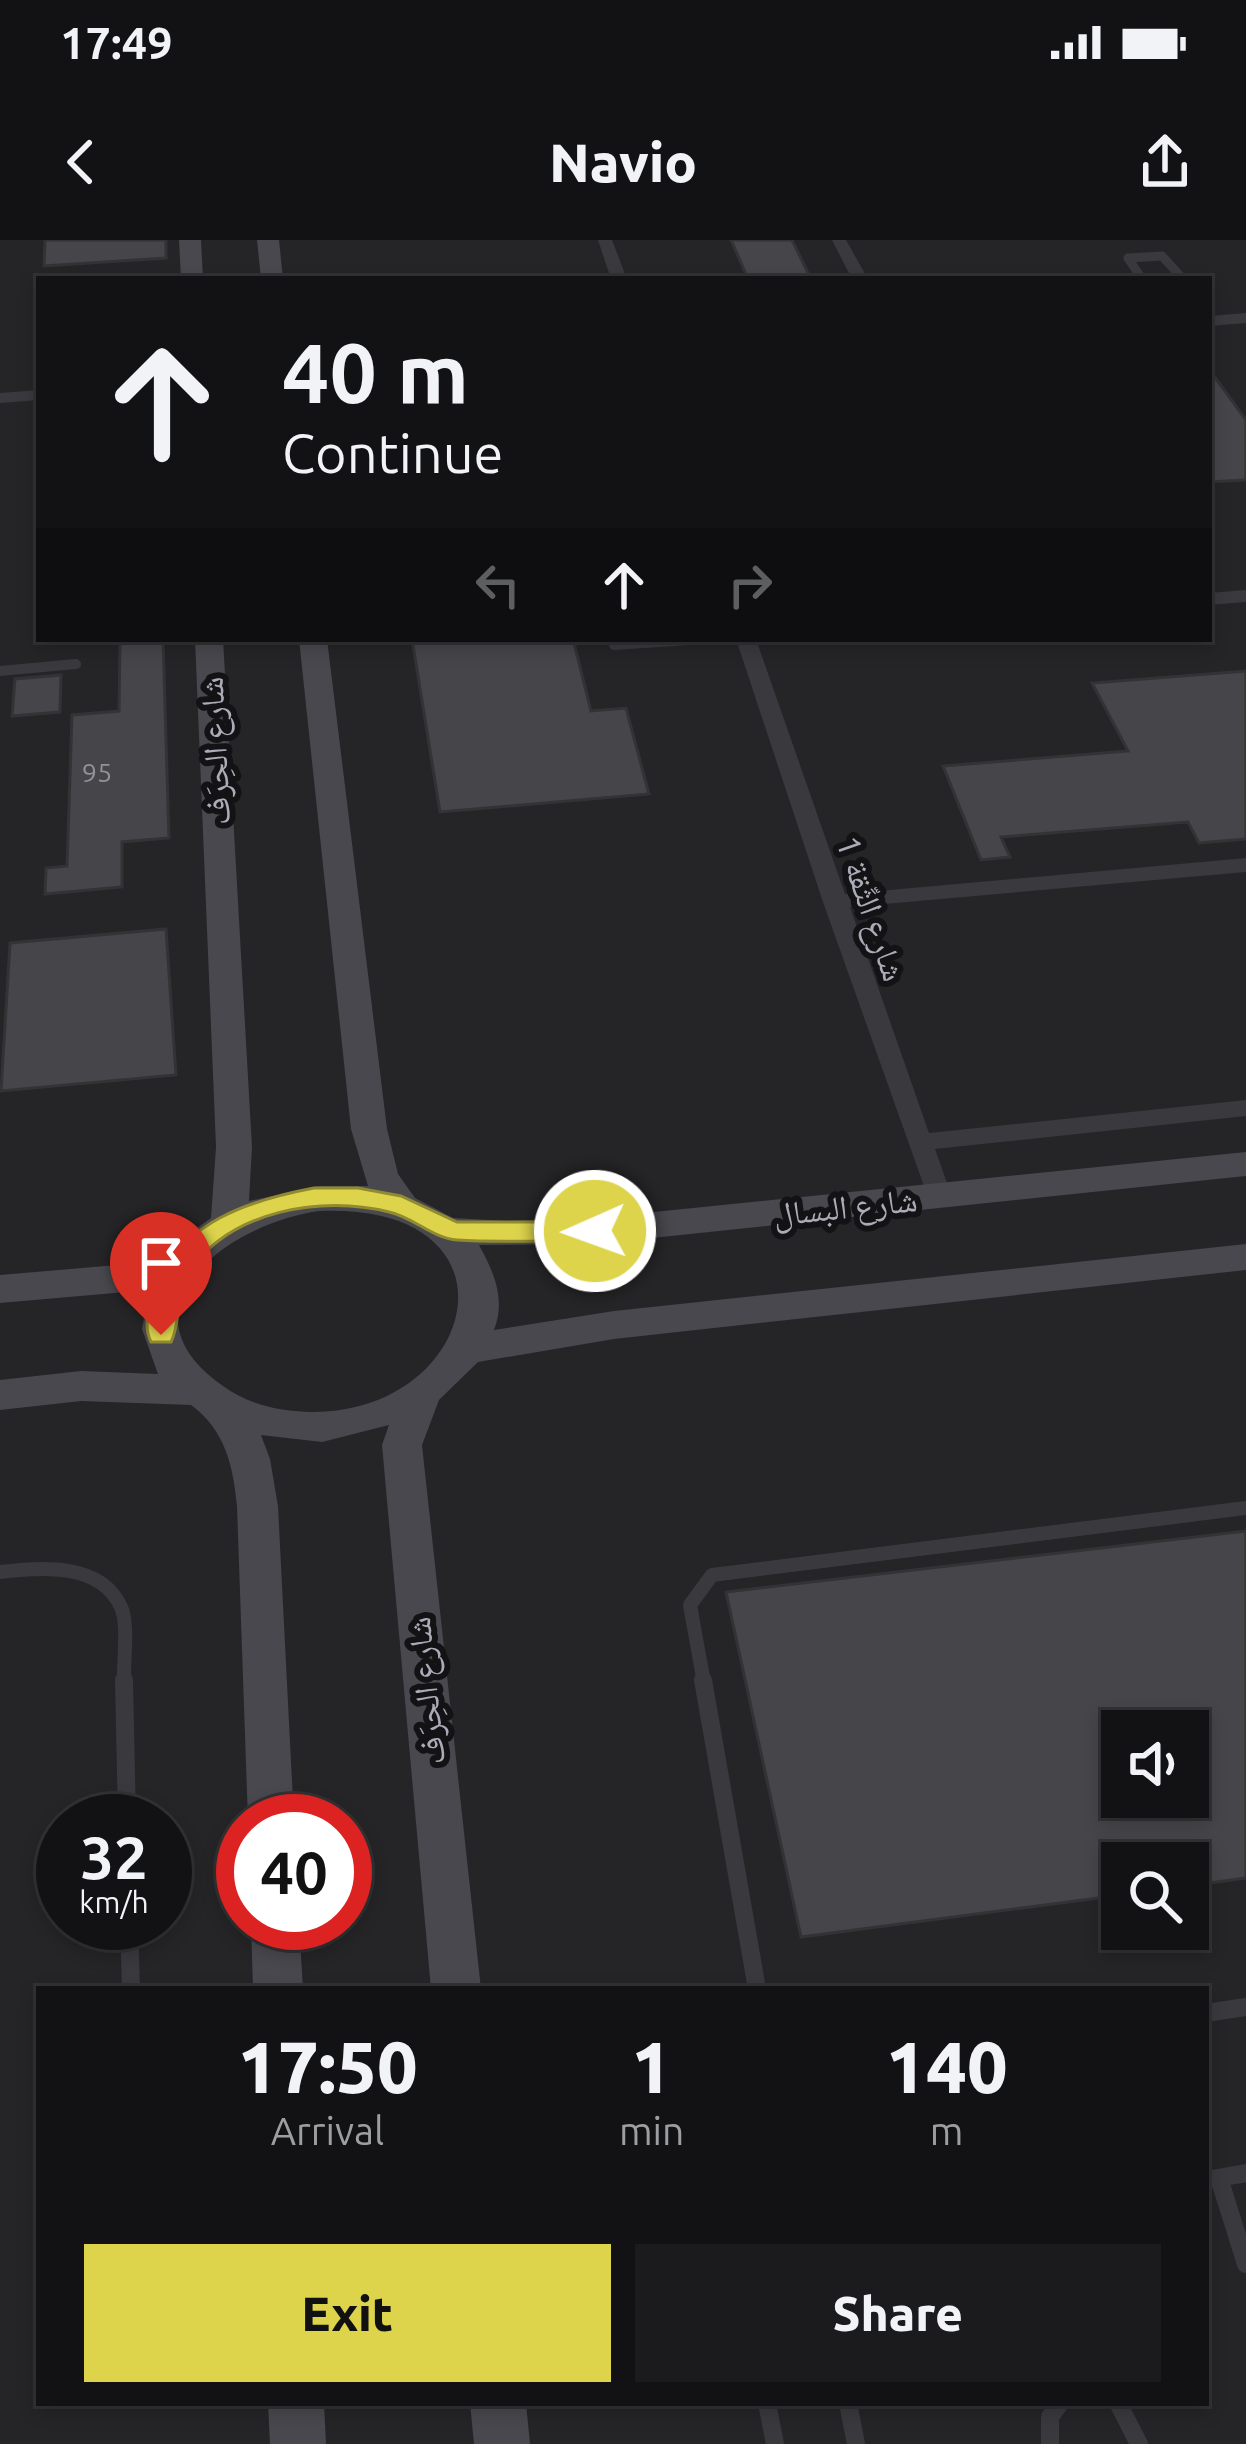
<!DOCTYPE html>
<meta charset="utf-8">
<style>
:root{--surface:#121214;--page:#1b1b1d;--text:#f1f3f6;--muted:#9c9ea0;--line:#313234;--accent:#ddd44c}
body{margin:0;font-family:Ubuntu,"Noto Naskh Arabic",sans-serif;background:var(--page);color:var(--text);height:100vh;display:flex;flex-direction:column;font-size:45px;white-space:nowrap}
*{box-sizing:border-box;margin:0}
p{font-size:39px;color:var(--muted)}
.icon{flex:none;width:66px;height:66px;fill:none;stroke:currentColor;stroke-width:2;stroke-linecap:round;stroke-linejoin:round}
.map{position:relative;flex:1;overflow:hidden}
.details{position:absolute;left:36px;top:1746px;width:1173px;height:420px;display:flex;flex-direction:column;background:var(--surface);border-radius:0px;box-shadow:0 6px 18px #0003,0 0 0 3px var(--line)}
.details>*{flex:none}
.guide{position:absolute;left:36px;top:36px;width:1176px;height:366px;border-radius:0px;box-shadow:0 6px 18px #0003,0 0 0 3px var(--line);background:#121214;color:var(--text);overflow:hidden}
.buttons{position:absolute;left:1101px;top:1470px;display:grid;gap:24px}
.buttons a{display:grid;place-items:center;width:108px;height:108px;border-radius:0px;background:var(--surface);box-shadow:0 6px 18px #0003,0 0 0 3px var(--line);font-size:60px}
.speed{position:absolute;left:36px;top:1554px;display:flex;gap:24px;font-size:60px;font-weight:700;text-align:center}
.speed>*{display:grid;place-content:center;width:156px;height:156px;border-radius:50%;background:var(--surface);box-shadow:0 6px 18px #0003,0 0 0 3px var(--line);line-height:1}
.speed small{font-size:30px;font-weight:400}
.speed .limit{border:18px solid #d22;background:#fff;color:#111}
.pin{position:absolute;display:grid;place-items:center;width:102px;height:102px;color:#fff;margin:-123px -51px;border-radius:50% 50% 50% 0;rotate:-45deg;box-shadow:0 0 12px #0007}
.pin .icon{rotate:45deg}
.me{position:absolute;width:132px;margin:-66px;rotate:268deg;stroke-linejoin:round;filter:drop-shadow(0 0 9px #0008)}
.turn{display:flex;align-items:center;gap:42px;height:252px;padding:0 48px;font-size:54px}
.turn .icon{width:156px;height:156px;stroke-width:2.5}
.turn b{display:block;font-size:84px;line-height:102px}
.lanes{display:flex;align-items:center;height:114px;padding:0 48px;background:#0003;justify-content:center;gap:60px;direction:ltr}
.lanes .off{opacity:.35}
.eta{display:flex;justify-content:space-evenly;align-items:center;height:204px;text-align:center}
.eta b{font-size:72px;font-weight:800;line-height:84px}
.action{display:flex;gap:24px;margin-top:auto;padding:24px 48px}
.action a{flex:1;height:138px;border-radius:0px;background:var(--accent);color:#111;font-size:48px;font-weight:800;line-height:138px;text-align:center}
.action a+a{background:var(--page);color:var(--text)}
.status{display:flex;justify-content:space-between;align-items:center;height:84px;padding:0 60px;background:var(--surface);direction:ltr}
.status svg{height:33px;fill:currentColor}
header{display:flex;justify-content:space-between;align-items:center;height:156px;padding:0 48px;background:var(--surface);font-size:54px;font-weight:800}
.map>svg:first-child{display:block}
</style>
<div class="status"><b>17:49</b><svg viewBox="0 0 49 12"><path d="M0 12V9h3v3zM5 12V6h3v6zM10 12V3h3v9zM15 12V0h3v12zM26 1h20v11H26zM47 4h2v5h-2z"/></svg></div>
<header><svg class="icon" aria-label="back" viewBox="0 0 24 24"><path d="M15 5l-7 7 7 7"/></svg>Navio<svg class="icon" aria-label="share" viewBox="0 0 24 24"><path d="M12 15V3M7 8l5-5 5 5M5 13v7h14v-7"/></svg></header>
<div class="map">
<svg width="1246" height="2204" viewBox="0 0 1246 2204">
<rect width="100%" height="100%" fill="#18181a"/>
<path fill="#252426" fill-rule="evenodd" d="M0,0H1246V2204H0ZM39,39H1209V399H39ZM1122,1491H1188V1557H1122ZM63,1581H165V1683H63ZM243,1581H345V1683H243ZM1122,1623H1188V1689H1122ZM39,1749H1206V2163H39Z"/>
<g fill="#464549" stroke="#333235" stroke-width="3" fill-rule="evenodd">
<path d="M45,0H166V18L44,26Z"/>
<path d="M731,0H792L811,39H748Z"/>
<path d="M1209,129L1246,180V240L1209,242Z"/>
<path d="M120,399H163L169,598L122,602V647L45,654L46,628L67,626L72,475L119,471Z"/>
<path d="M412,399H573L591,471L626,468L649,554L440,572Z"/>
<path d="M1246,431V599L1199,603L1188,582L1001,597L1010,617L981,620L943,526L1128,511L1092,443Z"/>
<path d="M61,435L60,472L12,476L15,439Z"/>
<path d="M166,689L176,835L1,851L10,703Z"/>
<path d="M1246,1291V1638L1188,1646V1623H1122V1655L801,1697L726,1352ZM1122,1491H1188V1557H1122Z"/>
</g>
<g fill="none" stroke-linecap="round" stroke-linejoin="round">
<path stroke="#3a393e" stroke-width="9" d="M1142,39L1128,18L1162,16L1183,39"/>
<g stroke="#3a393e" stroke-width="10">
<path d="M614,405L704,399"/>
<path d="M0,431L76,424"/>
</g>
<g stroke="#3a393e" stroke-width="14">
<path d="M0,1332C39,1328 100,1321 121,1367C129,1385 123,1422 124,1443"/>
<path d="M704,1443L690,1365L712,1335L1246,1268"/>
</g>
<g stroke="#3a393e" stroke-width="18">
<path d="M124,1440L127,1581"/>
<path d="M703,1440L757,1749"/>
<path d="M129,1683L131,1749"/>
<path d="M1206,1773L1246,1767"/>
<path d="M1219,1938L1246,2024"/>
<path d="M1206,1940L1246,1933"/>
<path d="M767,2163L775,2204"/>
<path d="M1118,2163L1139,2204"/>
<path d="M849,2168L856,2204"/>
<path d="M1050,2204V2177L1060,2163"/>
</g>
<g fill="#3a393e" fill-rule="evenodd">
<path d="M598,0H612L627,39H611Z"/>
<path d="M832,0H846L868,39H852Z"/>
<path d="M1246,73V83L1209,86V76Z"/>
<path d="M39,150V160L0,163V153Z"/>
<path d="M1246,350V362L1209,365V353Z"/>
<path d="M736,399H756L845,654L1246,618V632L850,667L929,893L1246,860V876L935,909L952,957L939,966L930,963L823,662Z"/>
</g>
<g fill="#48484e" fill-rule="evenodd">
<path d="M179,0H201L203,39H181Z"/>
<path d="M257,0H279L283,39H261Z"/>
<path d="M195,399H223L252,907L249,961L319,946H368L351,889L299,399H327L387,889L398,934L415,958L453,978L507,981L595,978L1246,912V936L595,1004L479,1005C494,1032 506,1060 494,1090L614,1071L1246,1004V1030L614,1099L478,1122L439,1160L422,1205L481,1749H431L382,1205L389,1185L322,1202L261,1195L270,1219L278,1266L294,1581H248L237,1266C233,1225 225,1190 191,1165L81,1161L0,1170V1140L81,1131L158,1134L142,1089L149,1050L0,1063V1035L164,1021L183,998L211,978L216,907ZM319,971C530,962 480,1175 309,1172C277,1171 248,1164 223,1146C112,1068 230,983 319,971Z"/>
<path d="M251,1683H299L303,1749H253Z"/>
<path d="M268,2163H324L326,2204H270Z"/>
<path d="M470,2163H526L530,2204H474Z"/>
</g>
</g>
<path fill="#ddd44c" stroke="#908a31" stroke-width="3" d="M314,948H358L401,956L457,982H595L608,991L595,1000C550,1000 502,1003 457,1000C432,998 413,977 389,972C322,955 231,970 189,1032C174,1055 182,1080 171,1102H151C143,1085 148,1065 155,1048C181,982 250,960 314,948Z"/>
<g text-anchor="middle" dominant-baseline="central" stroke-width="12" stroke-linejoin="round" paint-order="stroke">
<g font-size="27" fill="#92929c">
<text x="97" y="532">95</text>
</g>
<g font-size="33" fill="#acacb8" stroke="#131315">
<text transform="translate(214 511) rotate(-93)">شارع الحِرَف</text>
<text transform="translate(872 668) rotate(71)">شارع الثِّقة 1</text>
<text transform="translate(845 966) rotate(-6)">شارع البسال</text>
<text transform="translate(425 1451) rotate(-96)">شارع الحِرَف</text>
</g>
</g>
</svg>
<div class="buttons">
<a><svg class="icon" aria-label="sound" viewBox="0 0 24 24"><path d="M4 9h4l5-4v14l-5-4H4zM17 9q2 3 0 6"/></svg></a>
<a><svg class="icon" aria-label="search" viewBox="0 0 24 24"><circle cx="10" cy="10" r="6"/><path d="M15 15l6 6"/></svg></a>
</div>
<div class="speed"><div>32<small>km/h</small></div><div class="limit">40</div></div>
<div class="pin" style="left:161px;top:1095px;background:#d93025"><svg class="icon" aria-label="arrive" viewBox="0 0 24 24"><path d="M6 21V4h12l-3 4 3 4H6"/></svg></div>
<svg class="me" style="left:595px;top:991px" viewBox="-20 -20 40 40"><circle r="17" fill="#ddd44c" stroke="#fff" stroke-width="3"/><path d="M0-11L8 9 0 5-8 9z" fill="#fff"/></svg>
<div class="guide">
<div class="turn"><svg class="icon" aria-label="ahead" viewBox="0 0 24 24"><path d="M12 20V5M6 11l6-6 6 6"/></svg><div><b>40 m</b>Continue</div></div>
<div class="lanes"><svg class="icon off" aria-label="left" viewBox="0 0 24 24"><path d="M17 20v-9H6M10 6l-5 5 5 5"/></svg><svg class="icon" aria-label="ahead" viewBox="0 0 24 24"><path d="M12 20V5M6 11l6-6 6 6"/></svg><svg class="icon off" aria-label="right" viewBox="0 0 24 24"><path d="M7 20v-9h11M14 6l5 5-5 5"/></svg></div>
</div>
<section class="details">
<div class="eta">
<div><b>17:50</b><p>Arrival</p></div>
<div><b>1</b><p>min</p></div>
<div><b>140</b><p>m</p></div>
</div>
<div class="action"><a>Exit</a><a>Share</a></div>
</section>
</div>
